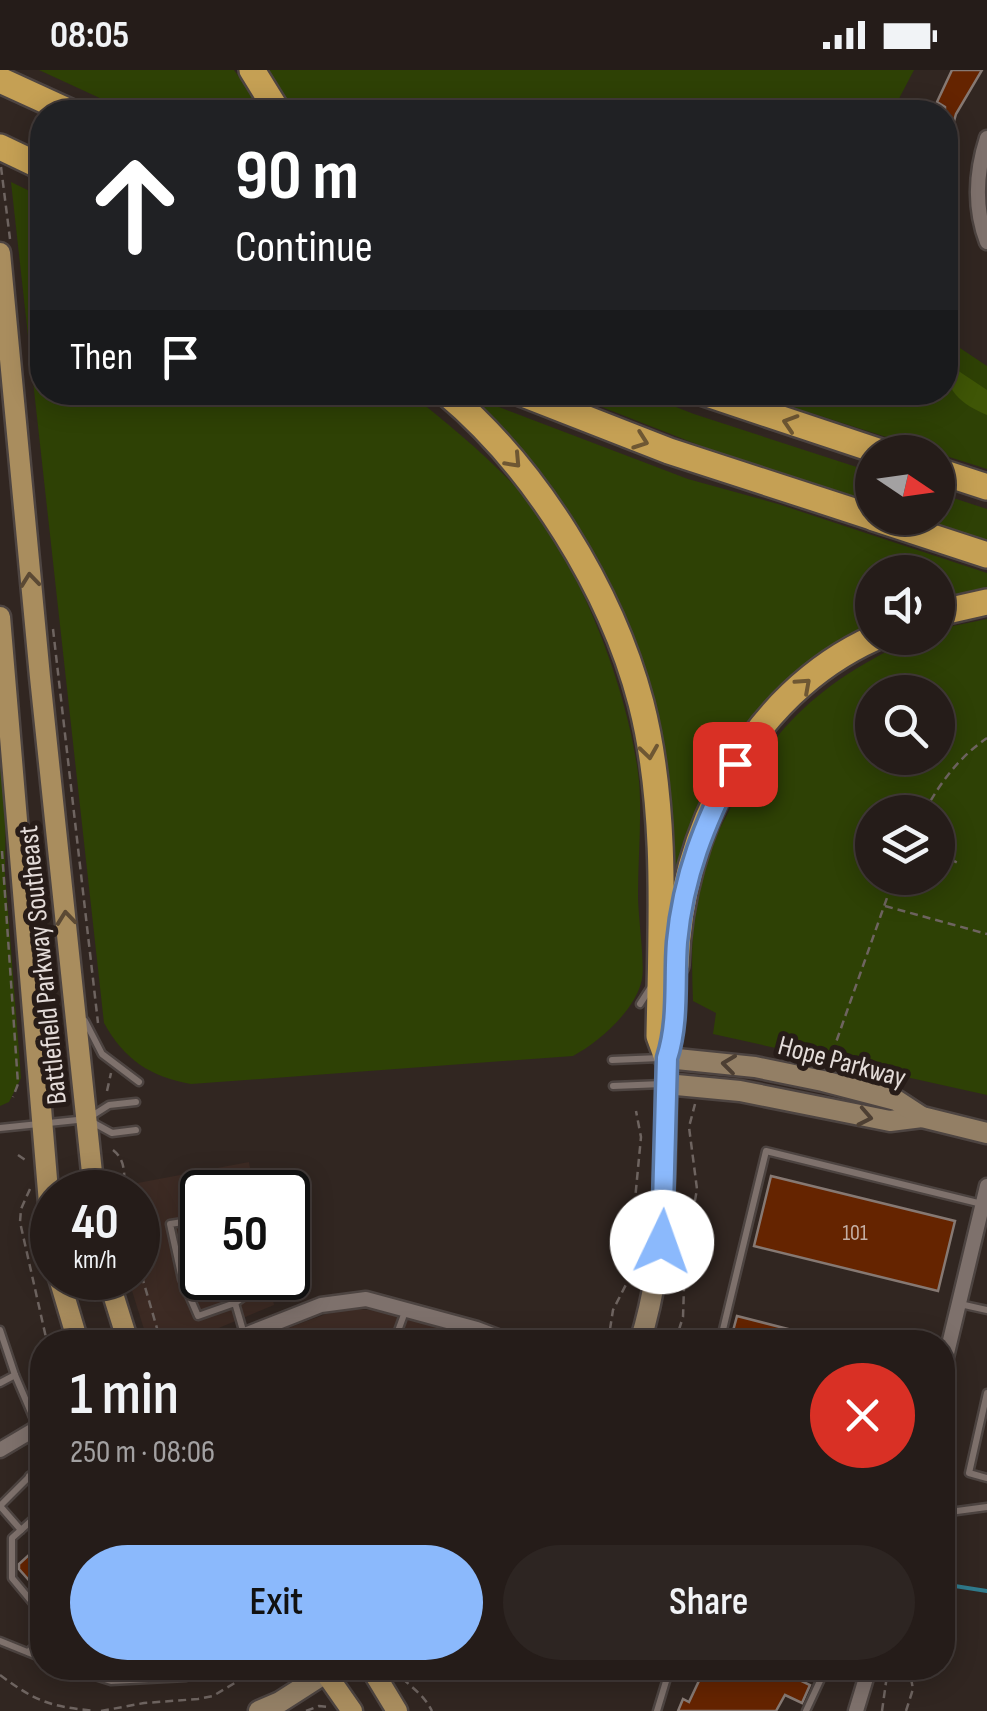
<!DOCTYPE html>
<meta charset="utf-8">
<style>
:root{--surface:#251c19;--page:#2d2522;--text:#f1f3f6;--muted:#a3a1a2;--line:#423a38;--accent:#8bb9fc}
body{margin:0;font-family:"Sofia Sans Condensed",sans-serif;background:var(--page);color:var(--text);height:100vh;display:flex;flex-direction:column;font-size:38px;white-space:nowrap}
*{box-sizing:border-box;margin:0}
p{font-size:32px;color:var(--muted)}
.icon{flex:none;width:55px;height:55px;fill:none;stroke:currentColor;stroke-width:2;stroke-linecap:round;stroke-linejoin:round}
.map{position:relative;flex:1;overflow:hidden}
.details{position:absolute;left:30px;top:1260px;width:925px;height:350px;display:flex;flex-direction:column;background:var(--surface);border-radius:40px;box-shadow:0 5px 25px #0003,0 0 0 2px var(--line)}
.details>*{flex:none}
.guide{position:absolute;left:30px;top:30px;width:928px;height:305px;border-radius:40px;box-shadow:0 5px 25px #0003,0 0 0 2px var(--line);background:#202124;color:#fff;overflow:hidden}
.needle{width:65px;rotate:103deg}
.buttons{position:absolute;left:855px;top:365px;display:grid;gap:20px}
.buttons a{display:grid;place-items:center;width:100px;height:100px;border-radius:50%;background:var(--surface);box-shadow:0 5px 25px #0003,0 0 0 2px var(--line);font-size:50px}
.speed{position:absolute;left:30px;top:1100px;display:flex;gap:20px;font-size:50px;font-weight:700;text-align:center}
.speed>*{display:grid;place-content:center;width:130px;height:130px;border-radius:50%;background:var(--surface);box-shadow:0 5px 25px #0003,0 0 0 2px var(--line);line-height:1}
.speed small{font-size:25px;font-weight:400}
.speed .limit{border:5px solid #111;border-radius:15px;background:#fff;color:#111}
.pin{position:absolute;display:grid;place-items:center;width:85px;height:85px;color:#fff;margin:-42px;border-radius:20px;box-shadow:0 5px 15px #0006}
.me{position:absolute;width:110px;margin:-55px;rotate:3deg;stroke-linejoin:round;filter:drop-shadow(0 0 8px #0008)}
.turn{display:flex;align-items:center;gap:35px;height:210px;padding:0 40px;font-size:45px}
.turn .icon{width:130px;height:130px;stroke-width:2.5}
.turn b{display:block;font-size:70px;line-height:85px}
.then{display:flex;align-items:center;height:95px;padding:0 40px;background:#0003;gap:20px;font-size:38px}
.round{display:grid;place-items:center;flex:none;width:105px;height:105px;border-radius:52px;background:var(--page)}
.head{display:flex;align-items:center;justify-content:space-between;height:170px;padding:0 40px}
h1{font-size:60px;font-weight:600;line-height:75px}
.action{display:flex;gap:20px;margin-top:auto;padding:20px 40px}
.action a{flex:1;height:115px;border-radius:60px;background:var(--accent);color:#111;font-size:40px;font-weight:600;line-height:115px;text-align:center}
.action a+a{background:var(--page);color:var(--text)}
.status{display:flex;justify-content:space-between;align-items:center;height:70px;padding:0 50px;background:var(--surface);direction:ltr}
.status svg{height:28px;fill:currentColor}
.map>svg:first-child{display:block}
</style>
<div class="status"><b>08:05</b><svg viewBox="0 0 49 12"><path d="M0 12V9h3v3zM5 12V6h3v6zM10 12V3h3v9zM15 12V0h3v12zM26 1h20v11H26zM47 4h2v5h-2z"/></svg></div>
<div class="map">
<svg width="987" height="1641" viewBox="0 0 987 1641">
<rect width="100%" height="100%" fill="#312621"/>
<g fill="#3d2b24">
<path d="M249,1092L254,1122H202V1208H269L274,1235L185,1272H148L128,1208H138V1122H112L111,1118Z"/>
<path d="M355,1239L381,1241L430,1253L468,1272H250L326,1244Z"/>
</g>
<g fill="#2e4105" fill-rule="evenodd">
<path d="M39,0H234L264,42H130Z"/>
<path d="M262,0H914L892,42H289Z"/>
<path d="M11,112L42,127V322L409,323C444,350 481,381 512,413C575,479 630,621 639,711C642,748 638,788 638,825C638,846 645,892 642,909C636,940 599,972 573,986L191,1014C150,1007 124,989 104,953Z"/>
<path d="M945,268L987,296V399L748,323L945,322Z"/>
<path d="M462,323L688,409L778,434L987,503V524L938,534V502H872V561L730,681L697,742L671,823L624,558L587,475L524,390Z"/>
<path d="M566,323H640L694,344L872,402V434L719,383Z"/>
<path d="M938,423L987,439V470L916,448H938Z"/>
<path d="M987,549V1025L713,964L716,943L693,931C691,882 691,833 707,786C713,769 723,753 731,737C766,671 807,625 873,589C897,576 910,568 938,568V559ZM872,622H938V688H872ZM872,742H938V808H872Z"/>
<path d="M0,643L6,710L5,803L21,1008L9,1032L0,1036Z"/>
</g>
<path fill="#3f5606" d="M945,292L987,320V345C961,334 945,321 945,292Z"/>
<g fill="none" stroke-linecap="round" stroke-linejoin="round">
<path stroke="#307b8d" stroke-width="4" d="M942,1514L987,1521"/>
</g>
<g fill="#652400" stroke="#867973" stroke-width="2.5">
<path d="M952,0H982L956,44L948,73H945V37L937,32Z"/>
<path d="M771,1106L955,1151L938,1221L754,1176Z"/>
<path d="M202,1176V1208H235L236,1212L196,1223L184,1181Z"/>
<path d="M737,1246L827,1269V1272H730Z"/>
<path d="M42,1473V1525L19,1499V1494Z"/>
<path d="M705,1598H797L793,1607L810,1615L802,1633L785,1625L776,1641H678L683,1629L689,1632Z"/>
</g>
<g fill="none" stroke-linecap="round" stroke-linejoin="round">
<g stroke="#4d4441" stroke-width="11">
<g id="lane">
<path d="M640,934L651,917"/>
<path d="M85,951L102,984L139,1012"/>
<path d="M612,990L660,988"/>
<path d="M613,1016L662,1014"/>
<path d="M92,1052L112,1063L136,1060"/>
<path d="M0,1058L87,1049L109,1035L136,1032"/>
<path d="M202,1149L170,1154L182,1209L198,1246L235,1233L244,1264"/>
<path d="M235,1233L249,1223L242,1208"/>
<path d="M960,1234L987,1240"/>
<path d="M0,1260L15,1305L42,1368"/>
<path d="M394,1272L406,1239"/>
<path d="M720,1272L766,1081L982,1134"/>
<path d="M0,1313L15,1305"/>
<path d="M987,1323L969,1403L987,1408"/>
<path d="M29,1406L42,1422"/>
<path d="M0,1436L42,1394"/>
<path d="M0,1436L21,1460L42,1441"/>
<path d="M942,1443L987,1437"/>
<path d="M21,1460L12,1468V1508L32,1532H42"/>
<path d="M0,1571L42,1588"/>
<path d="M28,1582L42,1570"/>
<path d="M70,1598L111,1611L186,1607L203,1598"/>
<path d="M657,1641L670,1598"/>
<path d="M806,1641L826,1598"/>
</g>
</g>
<g stroke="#4d4441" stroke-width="19">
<g id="street">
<path d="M987,68C976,102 974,138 987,172"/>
<path d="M227,1272L321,1235L366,1229L477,1259L511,1272"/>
<path d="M942,1304L987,1116"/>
<path d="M0,1380L42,1355"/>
<path d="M856,1641L869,1598"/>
</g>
</g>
<g stroke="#4d4441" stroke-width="25">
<g id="secondary">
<path d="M666,1014L740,1021L890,1051L922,1047"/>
<path d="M640,1272C669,1179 664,1085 667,988L755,997L823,1011L896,1030L922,1047L987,1063"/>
<path d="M259,1641L280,1632L333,1598"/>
</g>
</g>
<g stroke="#4d4441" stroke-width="25">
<g id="primary">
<path d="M0,183L40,607L94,1122"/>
<path d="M0,547L52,1169"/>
<path d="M59,1208L78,1272"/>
<path d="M108,1208L128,1272"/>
<path d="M322,1598L352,1641"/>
<path d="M371,1598L397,1641"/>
</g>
</g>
<g stroke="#4d4441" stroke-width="30">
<g id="highway">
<path d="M252,0L278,42"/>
<path d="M0,10L70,42"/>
<path d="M0,77L42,97"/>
<path d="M445,322C535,397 611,519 641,633C668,738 661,858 659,966L667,988"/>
<path d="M518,322L669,381L872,447"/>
<path d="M701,322L881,382"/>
<path d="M938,401L987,417"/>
<path d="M874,448L987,485"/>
<path d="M938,543L987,532"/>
<path d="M676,895C680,763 750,624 874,568"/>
</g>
</g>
<g stroke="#6e6460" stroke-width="2.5" stroke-dasharray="8 5" stroke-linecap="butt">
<path d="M1,97L10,169"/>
<path d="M53,559L98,953"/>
<path d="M924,742C941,712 958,688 987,668"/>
<path d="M2,781L18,1014L13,1027"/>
<path d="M938,783L960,794"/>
<path d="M885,836L987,864"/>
<path d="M828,995L894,808"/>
<path d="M107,1021L111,1003"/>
<path d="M113,1080C127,1091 124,1107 124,1122"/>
<path d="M18,1085L28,1092"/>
<path d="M30,1119L21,1139L20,1152L47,1272"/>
<path d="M138,1193L161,1272"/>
<path d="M608,1272L613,1240L635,1197L641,1158L635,1130L641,1067L636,1041"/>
<path d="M675,1272L683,1247L685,1188L697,1119L689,1057L695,1034"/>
<path d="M395,1598C404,1615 420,1618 432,1641"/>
<path d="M0,1605C37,1632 48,1636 95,1641"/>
<path d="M101,1641L144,1633L198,1629L213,1626L243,1608L271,1604L277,1598"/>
<path d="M306,1641L319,1636L329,1637"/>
<path d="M882,1641L888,1598"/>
<path d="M906,1641L913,1619L909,1598"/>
</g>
<use href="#lane" stroke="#7e716c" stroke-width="6"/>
<use href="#street" stroke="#7e716c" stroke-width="14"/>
<use href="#secondary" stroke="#937f65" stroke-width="20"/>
<use href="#primary" stroke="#a98d5e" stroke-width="20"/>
<use href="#highway" stroke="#c5a054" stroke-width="25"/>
</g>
<defs><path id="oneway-chevron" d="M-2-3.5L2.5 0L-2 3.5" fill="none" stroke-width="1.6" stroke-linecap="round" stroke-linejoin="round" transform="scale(2.5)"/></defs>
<g stroke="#6e5733">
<use href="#oneway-chevron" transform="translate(790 353) rotate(-162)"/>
<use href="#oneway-chevron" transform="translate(641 371) rotate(20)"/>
<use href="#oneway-chevron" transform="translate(514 391) rotate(47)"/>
<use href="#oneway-chevron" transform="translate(804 615) rotate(-42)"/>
<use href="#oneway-chevron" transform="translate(649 682) rotate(82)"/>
</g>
<g stroke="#5b4934">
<use href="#oneway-chevron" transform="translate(30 510) rotate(-96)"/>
<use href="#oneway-chevron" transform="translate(66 848) rotate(-96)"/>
</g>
<g stroke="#4d3f33">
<use href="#oneway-chevron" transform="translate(729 994) rotate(-173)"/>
<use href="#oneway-chevron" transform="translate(865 1047) rotate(11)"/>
</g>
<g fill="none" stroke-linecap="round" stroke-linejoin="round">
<g stroke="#5a78a4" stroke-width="25">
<path id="route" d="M662,1172L667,988C679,951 674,911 677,872C683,806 705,752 735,694"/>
</g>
<use href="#route" stroke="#8bb9fc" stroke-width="18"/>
</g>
<g text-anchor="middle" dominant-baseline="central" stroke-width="10" stroke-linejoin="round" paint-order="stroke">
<g font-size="22" fill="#c4aea3">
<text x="855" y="1163">101</text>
</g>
<g font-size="28" fill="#e4dcd9" stroke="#271c18">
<text transform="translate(43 895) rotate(-96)">Battlefield Parkway Southeast</text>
<text transform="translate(842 992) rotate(15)">Hope Parkway</text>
</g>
</g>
</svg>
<div class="buttons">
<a><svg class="needle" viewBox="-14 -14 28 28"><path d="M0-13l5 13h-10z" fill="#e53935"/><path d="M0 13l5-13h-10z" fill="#a3a1a2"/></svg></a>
<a><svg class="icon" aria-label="sound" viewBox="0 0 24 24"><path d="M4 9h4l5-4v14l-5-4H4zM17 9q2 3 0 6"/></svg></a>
<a><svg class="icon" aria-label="search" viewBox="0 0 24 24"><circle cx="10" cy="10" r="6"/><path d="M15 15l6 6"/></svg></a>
<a><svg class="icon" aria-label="layers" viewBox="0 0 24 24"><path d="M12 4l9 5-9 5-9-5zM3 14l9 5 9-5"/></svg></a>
</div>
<div class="speed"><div>40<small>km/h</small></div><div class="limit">50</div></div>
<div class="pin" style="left:735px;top:694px;background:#d93025"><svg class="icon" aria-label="arrive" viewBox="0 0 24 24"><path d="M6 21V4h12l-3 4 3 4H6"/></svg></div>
<svg class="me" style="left:662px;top:1172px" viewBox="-20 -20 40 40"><circle r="19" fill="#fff"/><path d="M0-13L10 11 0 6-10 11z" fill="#8bb9fc"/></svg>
<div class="guide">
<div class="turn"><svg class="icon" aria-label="ahead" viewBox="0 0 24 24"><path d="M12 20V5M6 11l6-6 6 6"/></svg><div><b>90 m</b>Continue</div></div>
<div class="then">Then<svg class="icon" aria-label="arrive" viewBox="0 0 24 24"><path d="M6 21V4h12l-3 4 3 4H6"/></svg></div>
</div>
<section class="details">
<div class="head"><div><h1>1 min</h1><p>250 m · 08:06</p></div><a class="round" style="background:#d93025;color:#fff"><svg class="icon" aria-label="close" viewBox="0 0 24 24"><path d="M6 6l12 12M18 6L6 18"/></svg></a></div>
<div class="action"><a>Exit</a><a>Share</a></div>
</section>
</div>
